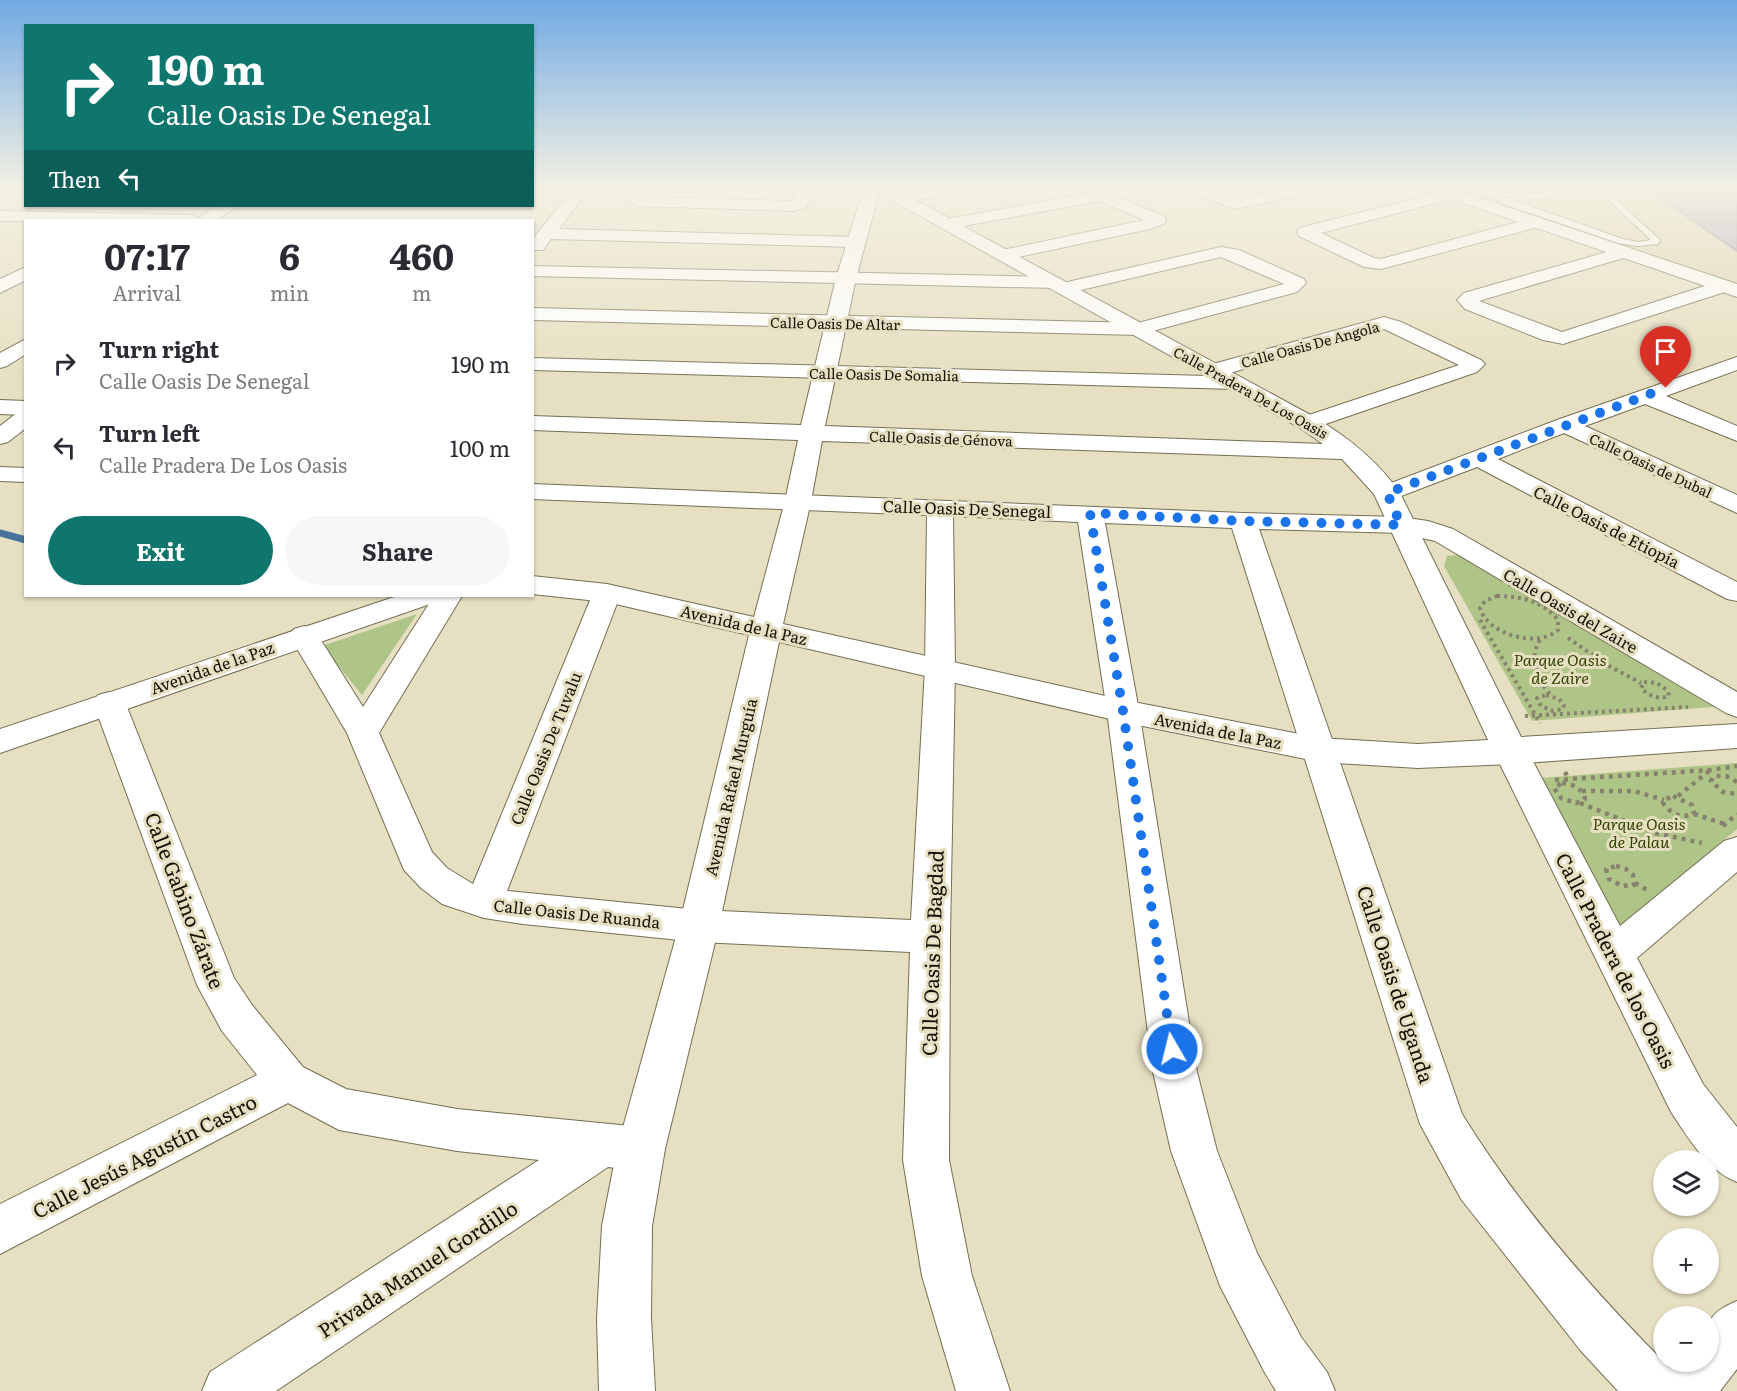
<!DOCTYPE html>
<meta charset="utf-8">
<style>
:root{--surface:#fff;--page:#f7f7f7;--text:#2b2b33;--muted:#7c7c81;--accent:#0f766e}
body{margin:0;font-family:Literata,serif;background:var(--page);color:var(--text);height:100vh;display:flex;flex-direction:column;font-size:22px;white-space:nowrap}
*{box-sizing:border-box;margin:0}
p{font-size:20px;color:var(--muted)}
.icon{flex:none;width:33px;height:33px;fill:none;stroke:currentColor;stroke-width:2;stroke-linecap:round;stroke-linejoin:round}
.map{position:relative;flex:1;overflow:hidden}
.drawer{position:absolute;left:24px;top:219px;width:510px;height:378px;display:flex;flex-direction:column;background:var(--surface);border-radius:0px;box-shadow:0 2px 4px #0004}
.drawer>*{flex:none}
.hud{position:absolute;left:24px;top:24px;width:510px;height:183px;border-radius:0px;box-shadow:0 2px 4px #0004;background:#0f766e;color:#fff;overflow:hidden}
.tools{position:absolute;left:1653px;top:1150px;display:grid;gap:12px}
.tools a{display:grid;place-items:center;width:66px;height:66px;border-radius:50%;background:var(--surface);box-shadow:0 2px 4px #0004;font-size:30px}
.pin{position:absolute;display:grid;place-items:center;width:51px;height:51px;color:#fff;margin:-62px -26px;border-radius:50% 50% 50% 0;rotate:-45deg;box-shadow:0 0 6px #0007}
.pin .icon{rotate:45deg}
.me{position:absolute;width:66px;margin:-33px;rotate:352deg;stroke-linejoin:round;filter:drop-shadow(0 0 4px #0008)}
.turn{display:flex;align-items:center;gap:21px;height:126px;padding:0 24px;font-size:27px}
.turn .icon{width:78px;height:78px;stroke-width:2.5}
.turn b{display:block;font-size:42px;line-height:51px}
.then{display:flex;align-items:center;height:57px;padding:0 24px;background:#0003;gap:12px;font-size:22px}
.eta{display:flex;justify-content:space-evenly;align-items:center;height:102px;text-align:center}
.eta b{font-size:36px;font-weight:700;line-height:42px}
.cta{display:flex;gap:12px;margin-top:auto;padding:12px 24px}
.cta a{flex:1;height:69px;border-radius:36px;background:var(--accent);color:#fff;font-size:24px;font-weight:700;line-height:69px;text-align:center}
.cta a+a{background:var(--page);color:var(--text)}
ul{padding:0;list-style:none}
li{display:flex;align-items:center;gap:18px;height:84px;padding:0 24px}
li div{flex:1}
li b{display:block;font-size:22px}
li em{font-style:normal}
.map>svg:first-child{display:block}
</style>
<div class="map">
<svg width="1737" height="1391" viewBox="0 0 1737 1391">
<rect width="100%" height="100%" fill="#e6dfc1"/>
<path fill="#ddd3af" d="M1447,188H1737V286Z"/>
<g fill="#afc588">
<path d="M1460,555L1725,706L1532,721L1444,566L1447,556Z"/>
<path d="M417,614L362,695L322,646Z"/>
<path d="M1737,763V829L1620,930L1540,778Z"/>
</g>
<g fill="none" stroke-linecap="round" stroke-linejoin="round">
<path stroke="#48729e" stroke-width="7" d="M0,533L26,540"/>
</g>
<path fill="#aba0ba" stroke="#9186a0" stroke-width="1.5" d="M1647,189L1737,190V251Z"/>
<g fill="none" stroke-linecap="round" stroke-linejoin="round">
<g stroke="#756e54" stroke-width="2">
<path id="lane" d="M1473,188H1483L1493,193L1540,194L1568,188H1582L1540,198L1501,196L1623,239L1638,242L1651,240L1605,197L1609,191L1631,188L1613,197L1660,240L1658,244L1638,246L1618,243L1504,204Z"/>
</g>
<g stroke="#756e54" stroke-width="2">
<g id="street">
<path d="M574,188H590L559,229L855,237L861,238L864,242L861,246L855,247L551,239L543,250H532V240Z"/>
<path d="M635,188H651L646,197L792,201L798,188H814L806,207L793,211L636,206L628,201Z"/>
<path d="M930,188H962L954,193L900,203L892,198L894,195Z"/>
<path d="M1182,188H1204L1236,199L1291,188H1321L1313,193L1235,209L1185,191Z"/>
<path d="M1454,189L1462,194L1460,197L1321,233L1374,258L1381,259L1536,217L1544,222L1542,226L1381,269L1364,267L1299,236L1297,232L1299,228Z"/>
<path d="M1102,191L1164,216L1166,220L1164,224L1150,229L1004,260L998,259L995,255L998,251L1144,220L1100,201L947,229L939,224L947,219Z"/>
<path d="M218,206H237L217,220L0,221V211L192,215L199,218Z"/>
<path d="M1221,247L1239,250L1304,279L1306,283L1297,292L1138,335L532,320V308L1138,323L1284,284L1221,257L1064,294L1057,292L1055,288L532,276V266L1054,277L1061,279L1063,283Z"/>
<path d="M1624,247L1630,248L1633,252L1630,256L1479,301L1562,332L1717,282H1731L1733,286L1731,290L1563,344L1543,340L1465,309L1457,300L1464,293Z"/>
<path d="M26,267V280L0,293V279Z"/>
<path d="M1384,317L1401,322L1481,360L1485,364L1477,372L1308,430L1300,428L1297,423L1300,418L1459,365L1384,329L1219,376L1243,378L1246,383L1243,388L1235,389L532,370V358L1208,376L1203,371L1206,366Z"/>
<path d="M26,339V354L7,366L0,368V353Z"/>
<path d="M1737,357V370L1666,396L1737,426V441L1645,404L1585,426L1737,495V513L1564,433L1498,459L1737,582V601L1727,599L1477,467L1396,498L1387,501L1378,498L1374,493L1378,488L1557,420Z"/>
<path d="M26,410V428L8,442L0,444V426L18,412Z"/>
<path d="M0,467L26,468V482L0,481Z"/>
<path d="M532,484L1243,513L1401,517L1428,521L1453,529L1737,692V717L1726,713L1435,541L1401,533L1259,529L1462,1114C1520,1208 1593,1291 1670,1368L1675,1362H1708C1708,1327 1701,1316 1737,1301V1369L1720,1391H1618L1581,1351L1461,1199L1420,1124L1232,528L1105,523L1139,711L1197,1072L1217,1151L1257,1253L1301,1337L1327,1372L1335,1391H1276L1265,1373L1220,1286L1171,1151L1153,1072L1107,711L1078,522L953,516L955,668L950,937L949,1160L972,1276L1010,1391H956L922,1276L903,1160L910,952L699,942L523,924L484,918L442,904L421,888L404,870L347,733L289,635L294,629L304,626L314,629L363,707L434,596H462L379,733L432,852L447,868L473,884L593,593L597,587L607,585L617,587L621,593L507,891L699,910L911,920L925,668L927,515L532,499Z"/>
<path d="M109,692L120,695L125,702L234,978L252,1005L303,1067L346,1089L457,1109L641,1127L657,1134L664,1149L657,1164L641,1171L608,1167L276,1391H202L210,1372L539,1160L457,1151L339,1130L288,1103L0,1254V1204L257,1075L222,1031L197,985L93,702L98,695Z"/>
<path d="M1511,740L1523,744L1528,752L1620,926L1724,841L1737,837V872L1637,958L1703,1084L1737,1127V1182C1707,1170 1689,1139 1671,1112L1494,752L1499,744Z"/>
</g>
</g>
<g stroke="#756e54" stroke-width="2">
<g id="secondary">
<path d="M864,188H893L1316,418C1349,438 1378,461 1400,493L1521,737L1737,724V748L1511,764L1418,768L1320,762L1123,722L779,642L719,926L665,1149L652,1226L651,1318L655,1391H599L597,1318L602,1226L617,1149L679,926L749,635L607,602L532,594V576L607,584L754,617L785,501L798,440L532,430V416L801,425L836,278ZM879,193L1300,428L1323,444L825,426L856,278ZM822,441L1342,459L1374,494L1488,740L1418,744L1320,738L1123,700L783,624L811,501Z"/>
<path d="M1427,188H1450L1737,284V297L1429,191Z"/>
<path d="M0,400L26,401V415L0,414Z"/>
<path d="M397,596H440L436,602L0,753V729Z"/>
</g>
</g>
<g stroke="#87826d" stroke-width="4" stroke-dasharray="3 4" stroke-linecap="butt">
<path d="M1497,596C1521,596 1543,601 1558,620V630C1537,649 1487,634 1480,608L1485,601Z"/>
<path d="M1480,620L1540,723"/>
<path d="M1568,638L1609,666L1641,683"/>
<path d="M1540,640C1528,660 1537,678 1550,695"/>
<path d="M1644,682L1657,683L1668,691L1669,696C1658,700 1649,696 1641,688Z"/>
<path d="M1546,695L1559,699L1564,705L1563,709L1553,711L1541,706L1537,698Z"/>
<path d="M1525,716L1688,707"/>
</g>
<g stroke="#87826d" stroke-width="4.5" stroke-dasharray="4 5" stroke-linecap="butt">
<path d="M1565,772L1569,780"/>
<path d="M1555,780L1711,770L1737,766"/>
<path d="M1737,782L1726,776H1714L1711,781L1723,792L1737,794"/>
<path d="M1562,783C1573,784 1582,788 1585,799L1576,803L1561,798L1554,788Z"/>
<path d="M1582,791H1634L1664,800"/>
<path d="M1673,796L1692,805L1694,814C1681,819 1671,814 1663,803L1664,800Z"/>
<path d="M1678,796L1709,771"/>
<path d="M1580,803L1655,833L1702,843"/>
<path d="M1694,814L1725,824"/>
<path d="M1723,826L1737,814"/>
<path d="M1616,866L1626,869L1633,875L1634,885L1622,886L1609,879L1606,869Z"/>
<path d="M1635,883L1647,890"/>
</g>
<use href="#lane" fill="#fff" fill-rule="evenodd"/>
<use href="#street" fill="#fff" fill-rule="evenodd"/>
<use href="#secondary" fill="#fff" fill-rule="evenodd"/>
</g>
<linearGradient id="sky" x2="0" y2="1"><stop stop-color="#71aae4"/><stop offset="0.49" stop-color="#f4f1e3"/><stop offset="1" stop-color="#f4f1e3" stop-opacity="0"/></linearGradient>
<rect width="1737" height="383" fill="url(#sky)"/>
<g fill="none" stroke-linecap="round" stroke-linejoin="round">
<path stroke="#1a73e8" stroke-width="10" stroke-dasharray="0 18" d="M1172,1049L1123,711L1090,513L1242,521L1401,525L1387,493L1666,388"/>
</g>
<g text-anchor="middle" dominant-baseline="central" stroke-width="6" stroke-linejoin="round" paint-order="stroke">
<g font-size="14" fill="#141207" stroke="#e6dfc1">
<text transform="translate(835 323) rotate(1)">Calle Oasis De Altar</text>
<text transform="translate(1310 344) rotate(-15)">Calle Oasis De Angola</text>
<text transform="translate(884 374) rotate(1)">Calle Oasis De Somalia</text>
<text transform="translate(1251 392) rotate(29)">Calle Pradera De Los Oasis</text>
<text transform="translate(941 438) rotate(2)">Calle Oasis de Génova</text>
<text transform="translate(1651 465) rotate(25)">Calle Oasis de Dubal</text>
</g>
<g font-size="16" fill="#141207" stroke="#e6dfc1">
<text transform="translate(967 508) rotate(2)">Calle Oasis De Senegal</text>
<text transform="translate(1607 526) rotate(27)">Calle Oasis de Etiopía</text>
<text transform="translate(1571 610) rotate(30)">Calle Oasis del Zaire</text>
<text transform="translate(744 624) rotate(13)">Avenida de la Paz</text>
<text transform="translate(212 667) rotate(-19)">Avenida de la Paz</text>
<text transform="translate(1218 730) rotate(11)">Avenida de la Paz</text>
<text transform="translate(545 748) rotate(-68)">Calle Oasis De Tuvalu</text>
<text transform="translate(730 787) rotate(-77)">Avenida Rafael Murguía</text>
<text transform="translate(577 913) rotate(6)">Calle Oasis De Ruanda</text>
</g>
<g font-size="16" font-style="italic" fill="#340" stroke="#e6dfc1">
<text x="1560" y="659">Parque Oasis<tspan x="1560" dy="18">de Zaire</tspan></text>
<text x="1639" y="823">Parque Oasis<tspan x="1639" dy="18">de Palau</tspan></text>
</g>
<g font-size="20" fill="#141207" stroke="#e6dfc1">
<text transform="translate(186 900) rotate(69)">Calle Gabino Zárate</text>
<text transform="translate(931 953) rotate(-88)">Calle Oasis De Bagdad</text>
<text transform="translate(1617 960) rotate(63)">Calle Pradera de los Oasis</text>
<text transform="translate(1397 984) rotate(72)">Calle Oasis de Uganda</text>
<text transform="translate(144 1155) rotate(-27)">Calle Jesús Agustín Castro</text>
<text transform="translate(417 1268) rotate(-33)">Privada Manuel Gordillo</text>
</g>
</g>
</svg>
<div class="tools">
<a><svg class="icon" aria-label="layers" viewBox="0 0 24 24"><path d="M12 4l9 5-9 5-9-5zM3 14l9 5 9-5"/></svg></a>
<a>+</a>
<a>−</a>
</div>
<div class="pin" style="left:1666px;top:388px;background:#d93025"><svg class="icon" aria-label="arrive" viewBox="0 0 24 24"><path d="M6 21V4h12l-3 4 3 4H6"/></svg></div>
<svg class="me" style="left:1172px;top:1049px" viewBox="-20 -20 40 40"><circle r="17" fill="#1a73e8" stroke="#fff" stroke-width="3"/><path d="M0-11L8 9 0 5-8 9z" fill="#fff"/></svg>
<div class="hud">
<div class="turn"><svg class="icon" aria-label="right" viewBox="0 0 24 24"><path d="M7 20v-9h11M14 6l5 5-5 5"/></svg><div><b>190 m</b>Calle Oasis De Senegal</div></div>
<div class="then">Then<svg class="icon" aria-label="left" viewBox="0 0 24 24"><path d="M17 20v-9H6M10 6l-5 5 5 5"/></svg></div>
</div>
<section class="drawer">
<div class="eta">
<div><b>07:17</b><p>Arrival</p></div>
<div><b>6</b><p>min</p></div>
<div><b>460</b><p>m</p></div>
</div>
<ul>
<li><svg class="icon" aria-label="right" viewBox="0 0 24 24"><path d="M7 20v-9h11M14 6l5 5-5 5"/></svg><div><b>Turn right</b><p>Calle Oasis De Senegal</p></div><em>190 m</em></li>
<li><svg class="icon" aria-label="left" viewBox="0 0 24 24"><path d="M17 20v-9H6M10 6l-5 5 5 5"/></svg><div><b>Turn left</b><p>Calle Pradera De Los Oasis</p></div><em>100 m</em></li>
</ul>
<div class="cta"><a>Exit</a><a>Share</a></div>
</section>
</div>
